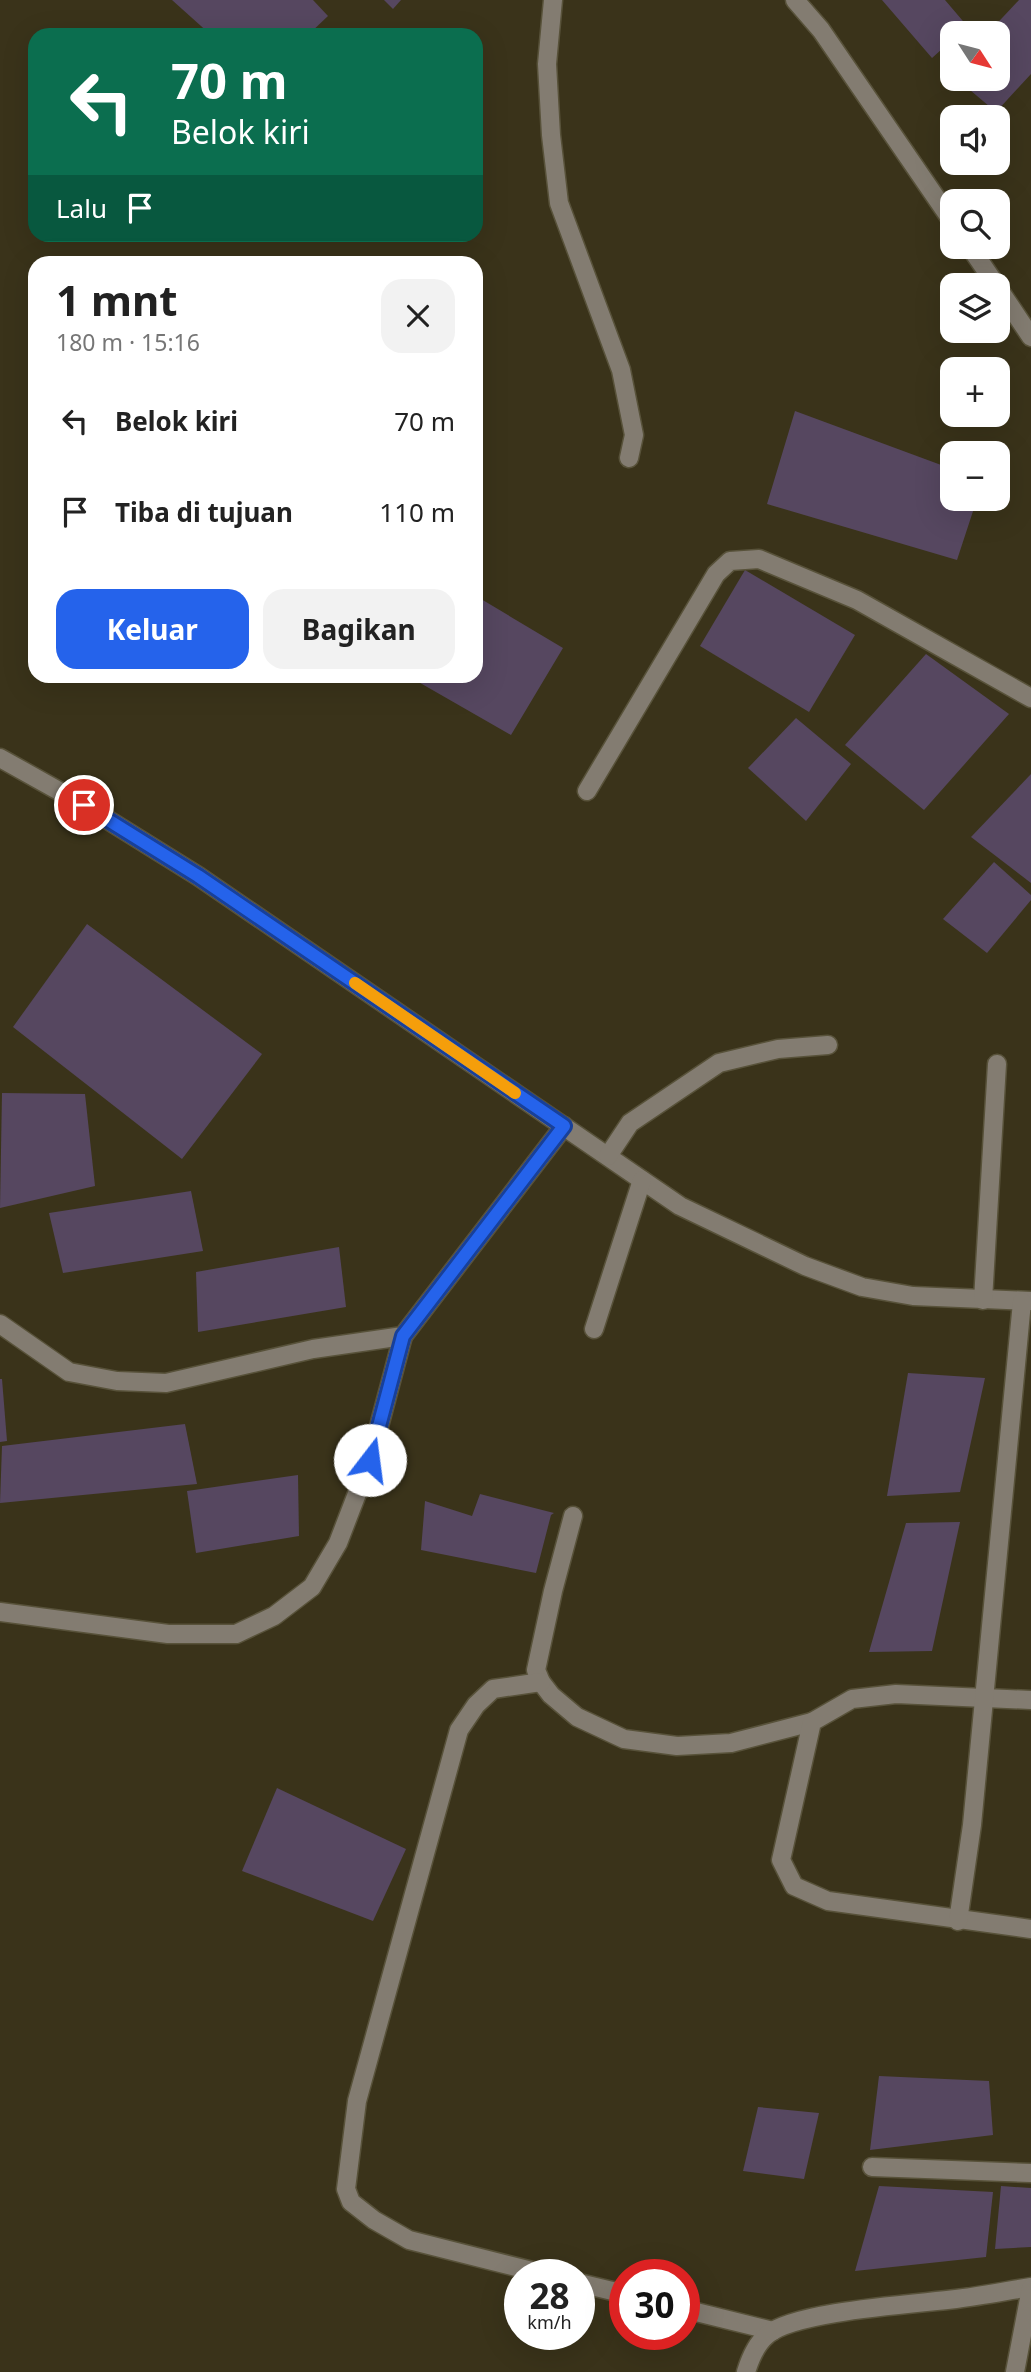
<!DOCTYPE html>
<html lang="id">
<meta charset="utf-8">
<style>
:root{--surface:#fff;--page:#f2f2f2;--text:#222;--muted:#767676;--accent:#2563eb}
body{margin:0;font-family:"Noto Sans",sans-serif;background:var(--page);color:var(--text);height:100vh;display:flex;flex-direction:column;font-size:26px;white-space:nowrap}
*{box-sizing:border-box;margin:0}
p{font-size:23px;color:var(--muted)}
.icon{flex:none;width:38px;height:38px;fill:none;stroke:currentColor;stroke-width:2;stroke-linecap:round;stroke-linejoin:round}
.map{position:relative;flex:1;overflow:hidden}
.side{position:absolute;left:28px;top:256px;width:455px;height:427px;display:flex;flex-direction:column;background:var(--surface);border-radius:21px;box-shadow:0 7px 28px #0002}
.side>*{flex:none}
.guide{position:absolute;left:28px;top:28px;width:455px;height:214px;border-radius:21px;box-shadow:0 7px 28px #0002;background:#0b6e4f;color:#fff;overflow:hidden}
.needle{width:46px;rotate:126deg}
.tools{position:absolute;left:940px;top:21px;display:grid;gap:14px}
.tools a{display:grid;place-items:center;width:70px;height:70px;border-radius:14px;background:var(--surface);box-shadow:0 7px 28px #0002;font-size:35px}
.speed{position:absolute;left:504px;top:2259px;display:flex;gap:14px;font-size:35px;font-weight:700;text-align:center}
.speed>*{display:grid;place-content:center;width:91px;height:91px;border-radius:50%;background:var(--surface);box-shadow:0 7px 28px #0002;line-height:1}
.speed small{font-size:18px;font-weight:400}
.speed .limit{border:10px solid #d22;background:#fff;color:#111}
.pin{position:absolute;display:grid;place-items:center;width:60px;height:60px;color:#fff;margin:-30px;border:4px solid #fff;border-radius:50%;box-shadow:0 2px 7px #0007}
.me{position:absolute;width:77px;margin:-38px;rotate:15deg;stroke-linejoin:round;filter:drop-shadow(0 0 5px #0008)}
.turn{display:flex;align-items:center;gap:24px;height:147px;padding:0 28px;font-size:32px}
.turn .icon{width:91px;height:91px;stroke-width:2.5}
.turn b{display:block;font-size:49px;line-height:60px}
.then{display:flex;align-items:center;height:66px;padding:0 28px;background:#0003;gap:14px;font-size:26px}
.round{display:grid;place-items:center;flex:none;width:74px;height:74px;border-radius:21px;background:var(--page)}
.head{display:flex;align-items:center;justify-content:space-between;height:119px;padding:0 28px}
h1{font-size:42px;font-weight:700;line-height:52px}
.action{display:flex;gap:14px;margin-top:auto;padding:14px 28px}
.action a{flex:1;height:80px;border-radius:21px;background:var(--accent);color:#fff;font-size:28px;font-weight:700;line-height:80px;text-align:center}
.action a+a{background:var(--page);color:var(--text)}
ul{padding:0;list-style:none}
li{display:flex;align-items:center;gap:21px;height:91px;padding:0 28px}
li div{flex:1}
li b{display:block;font-size:26px}
li em{font-style:normal}
.map>svg:first-child{display:block}
</style>
<div class="map">
<svg width="1031" height="2372" viewBox="0 0 1031 2372">
<rect width="100%" height="100%" fill="#3a331a"/>
<g fill="#564760">
<path d="M172,0H313L328,16L308,35H211Z"/>
<path d="M384,0H401L393,9Z"/>
<path d="M882,0H945L968,27L960,33H952V40L932,58Z"/>
<path d="M1019,0H1031V74L996,112L957,79H998V33H988Z"/>
<path d="M795,411L952,469V499H977L957,560L767,504Z"/>
<path d="M745,570L855,635L809,712L700,646Z"/>
<path d="M476,596L563,648L511,735L408,676H476Z"/>
<path d="M926,654L1009,714L924,810L845,745Z"/>
<path d="M796,718L851,764L806,821L748,768Z"/>
<path d="M1031,774V883L971,837Z"/>
<path d="M994,862L1031,895V900L987,953L943,919Z"/>
<path d="M87,924L262,1054L182,1159L13,1027Z"/>
<path d="M2,1093L85,1094L95,1186L0,1208Z"/>
<path d="M191,1191L203,1251L63,1273L49,1213Z"/>
<path d="M339,1247L346,1307L198,1332L196,1272Z"/>
<path d="M908,1373L985,1378L960,1492L887,1496Z"/>
<path d="M0,1379H2L7,1441L0,1442Z"/>
<path d="M185,1424L197,1484L0,1503L2,1446Z"/>
<path d="M298,1475L299,1536L196,1553L187,1491Z"/>
<path d="M480,1494L554,1513L551,1515L536,1573L421,1550L425,1501L472,1516Z"/>
<path d="M960,1522L932,1651L869,1652L906,1523Z"/>
<path d="M277,1788L406,1849L373,1921L242,1871Z"/>
<path d="M879,2076L989,2081L993,2135L870,2150Z"/>
<path d="M758,2107L819,2113L804,2179L743,2171Z"/>
<path d="M879,2186L993,2192L986,2257L855,2271Z"/>
<path d="M1001,2186L1031,2188V2247L995,2249Z"/>
</g>
<g fill="none" stroke-linecap="round" stroke-linejoin="round">
<g stroke="#58523a" stroke-width="21">
<g id="minor">
<path d="M553,0L547,64L551,135L559,203L621,370L634,435L629,458"/>
<path d="M795,0L821,30L952,221"/>
<path d="M970,247L996,285"/>
<path d="M998,288L1031,337"/>
<path d="M0,758L84,805L198,876L680,1206L805,1266L862,1287L913,1296L1031,1301"/>
<path d="M587,791L716,574L730,561L759,559L857,600L1031,698"/>
<path d="M608,1156L630,1123L719,1063L778,1049L828,1045"/>
<path d="M983,1300L997,1064"/>
<path d="M0,1324L69,1372L117,1381L166,1383L313,1349L403,1336L564,1126"/>
<path d="M594,1329L642,1180"/>
<path d="M573,1516L553,1591L536,1670L541,1682L551,1695L577,1717L624,1739L677,1746L731,1743L812,1722"/>
<path d="M0,1612L168,1634H236L274,1616L312,1587L338,1543L370,1460L403,1336"/>
<path d="M541,1682L493,1689L476,1705L459,1730L357,2101L346,2189L351,2202L374,2220L409,2240L548,2275"/>
<path d="M1031,1700L896,1694L852,1699L812,1722L781,1860L794,1886L828,1901L1031,1929"/>
<path d="M958,1921L972,1825L1022,1302"/>
<path d="M872,2167L1031,2173"/>
<path d="M579,2283L625,2294"/>
<path d="M684,2309L773,2331"/>
<path d="M746,2372C750,2359 756,2344 767,2335C794,2311 916,2304 956,2299C981,2296 1006,2291 1031,2287"/>
<path d="M1015,2372L1031,2288"/>
</g>
</g>
<use href="#minor" stroke="#837c71" stroke-width="18"/>
</g>
<g fill="none" stroke-linecap="round" stroke-linejoin="round">
<g stroke="#184099" stroke-width="18">
<path id="route" d="M84,805L198,876L564,1126L403,1336L370,1460"/>
</g>
<use href="#route" stroke="#2563eb" stroke-width="12"/>
<path stroke="#f59e0b" stroke-width="12" d="M355,983L515,1093"/>
</g>
</svg>
<div class="tools">
<a><svg class="needle" viewBox="-14 -14 28 28"><path d="M0-13l5 13h-10z" fill="#e53935"/><path d="M0 13l5-13h-10z" fill="#767676"/></svg></a>
<a><svg class="icon" aria-label="sound" viewBox="0 0 24 24"><path d="M4 9h4l5-4v14l-5-4H4zM17 9q2 3 0 6"/></svg></a>
<a><svg class="icon" aria-label="search" viewBox="0 0 24 24"><circle cx="10" cy="10" r="6"/><path d="M15 15l6 6"/></svg></a>
<a><svg class="icon" aria-label="layers" viewBox="0 0 24 24"><path d="M12 4l9 5-9 5-9-5zM3 14l9 5 9-5"/></svg></a>
<a>+</a>
<a>−</a>
</div>
<div class="speed"><div>28<small>km/h</small></div><div class="limit">30</div></div>
<div class="pin" style="left:84px;top:805px;background:#d93025"><svg class="icon" aria-label="arrive" viewBox="0 0 24 24"><path d="M6 21V4h12l-3 4 3 4H6"/></svg></div>
<svg class="me" style="left:370px;top:1460px" viewBox="-20 -20 40 40"><circle r="19" fill="#fff"/><path d="M0-13L10 11 0 6-10 11z" fill="#2563eb"/></svg>
<div class="guide">
<div class="turn"><svg class="icon" aria-label="left" viewBox="0 0 24 24"><path d="M17 20v-9H6M10 6l-5 5 5 5"/></svg><div><b>70 m</b>Belok kiri</div></div>
<div class="then">Lalu<svg class="icon" aria-label="arrive" viewBox="0 0 24 24"><path d="M6 21V4h12l-3 4 3 4H6"/></svg></div>
</div>
<section class="side">
<div class="head"><div><h1>1 mnt</h1><p>180 m · 15:16</p></div><a class="round"><svg class="icon" aria-label="close" viewBox="0 0 24 24"><path d="M6 6l12 12M18 6L6 18"/></svg></a></div>
<ul>
<li><svg class="icon" aria-label="left" viewBox="0 0 24 24"><path d="M17 20v-9H6M10 6l-5 5 5 5"/></svg><div><b>Belok kiri</b></div><em>70 m</em></li>
<li><svg class="icon" aria-label="arrive" viewBox="0 0 24 24"><path d="M6 21V4h12l-3 4 3 4H6"/></svg><div><b>Tiba di tujuan</b></div><em>110 m</em></li>
</ul>
<div class="action"><a>Keluar</a><a>Bagikan</a></div>
</section>
</div>
